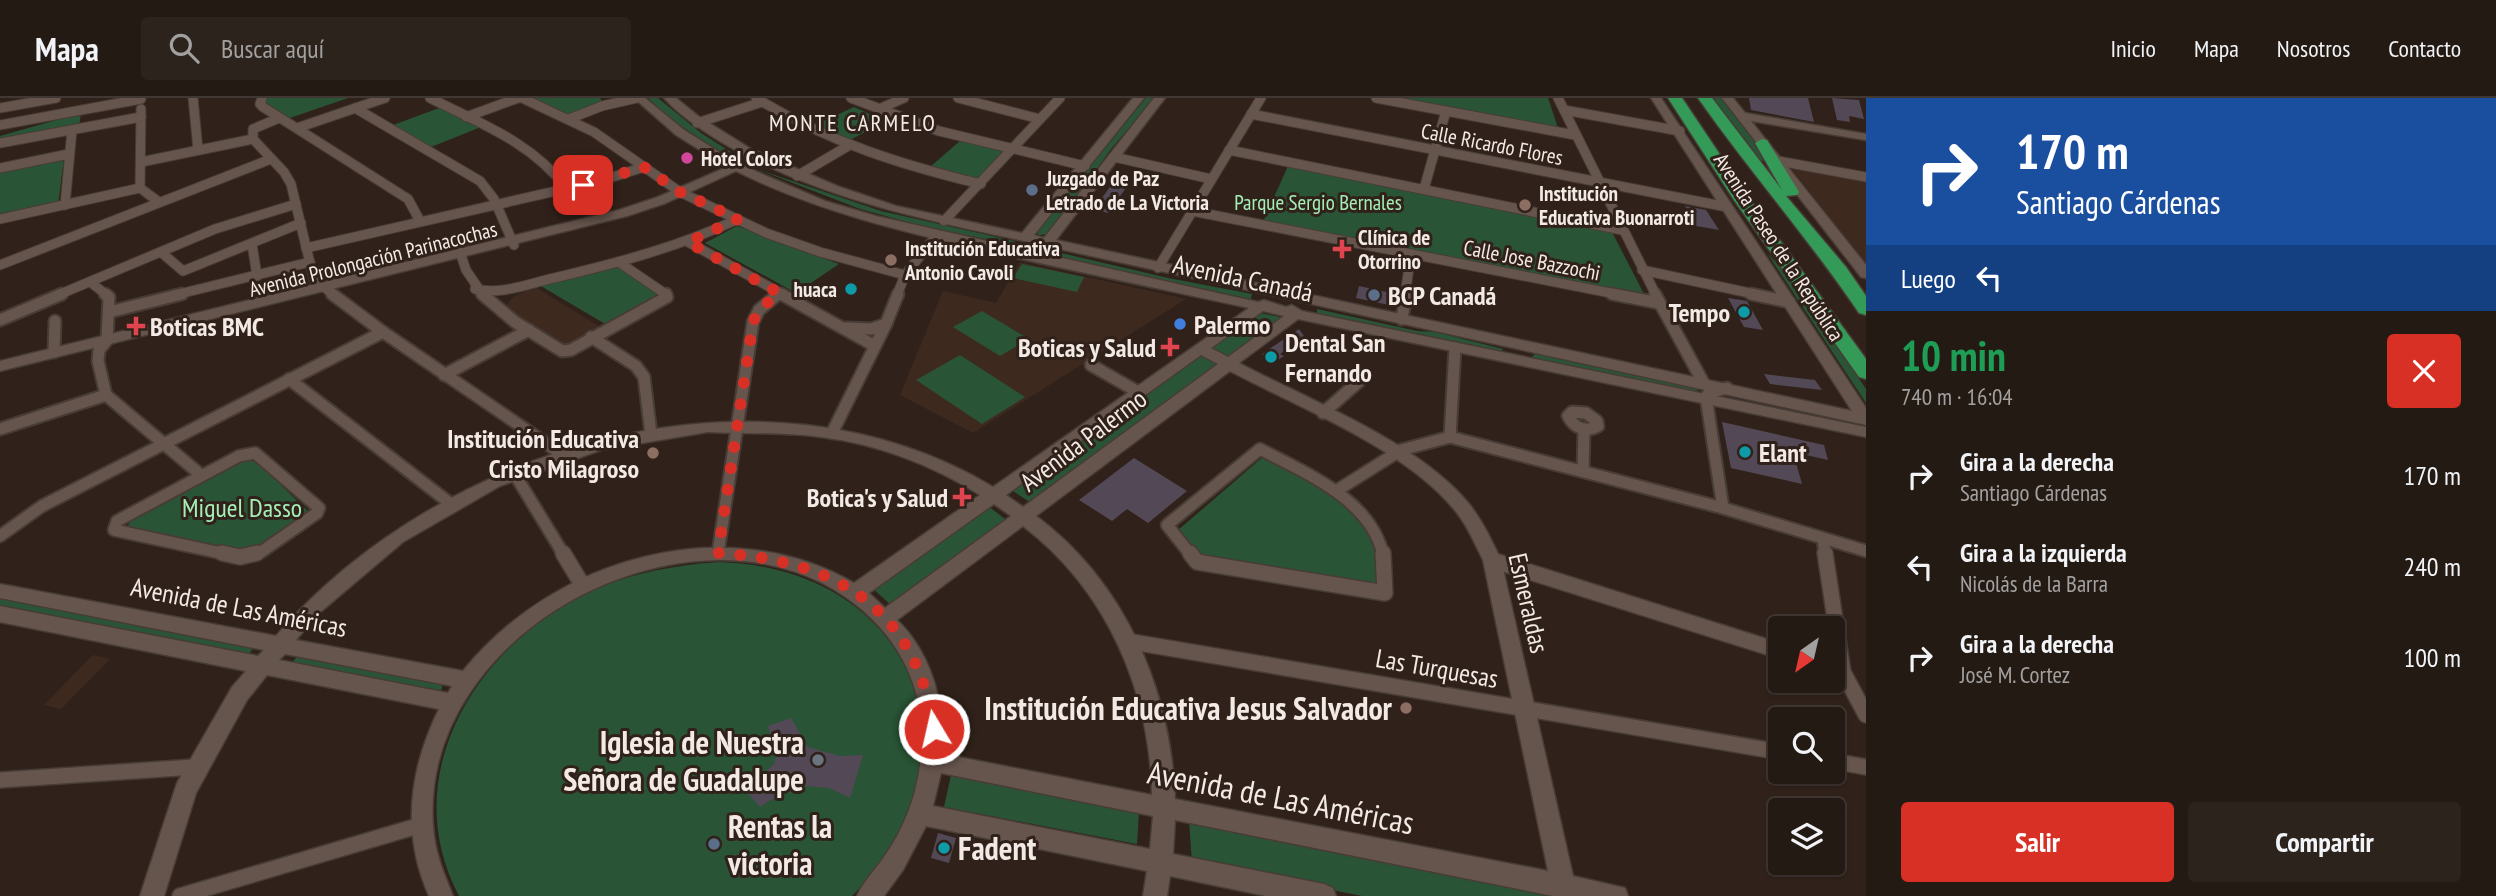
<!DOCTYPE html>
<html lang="es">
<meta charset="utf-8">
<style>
:root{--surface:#241a14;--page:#2c231d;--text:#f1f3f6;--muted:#a3a1a0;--line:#413834;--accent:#d93025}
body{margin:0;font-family:"PT Sans Narrow",sans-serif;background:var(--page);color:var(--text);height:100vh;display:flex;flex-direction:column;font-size:26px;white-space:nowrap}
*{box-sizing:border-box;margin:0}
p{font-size:23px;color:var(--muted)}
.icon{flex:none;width:38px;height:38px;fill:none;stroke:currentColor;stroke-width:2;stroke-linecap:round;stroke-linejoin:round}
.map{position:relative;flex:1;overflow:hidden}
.side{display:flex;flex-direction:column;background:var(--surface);width:630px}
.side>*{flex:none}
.guide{background:#1a4fa0;color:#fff;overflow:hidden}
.needle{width:46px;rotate:214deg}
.tools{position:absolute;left:1768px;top:518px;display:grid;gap:14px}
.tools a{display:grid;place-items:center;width:77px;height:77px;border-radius:7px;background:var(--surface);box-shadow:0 2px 5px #0004,0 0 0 2px var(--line);font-size:35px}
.pin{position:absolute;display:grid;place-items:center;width:60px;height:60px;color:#fff;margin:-30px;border-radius:14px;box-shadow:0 4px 10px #0006}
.me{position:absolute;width:77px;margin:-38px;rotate:351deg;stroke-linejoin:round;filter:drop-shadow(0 0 5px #0008)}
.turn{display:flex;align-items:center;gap:24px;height:147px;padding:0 35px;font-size:32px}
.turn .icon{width:91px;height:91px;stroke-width:2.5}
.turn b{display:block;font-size:49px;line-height:60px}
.then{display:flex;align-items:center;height:66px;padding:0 35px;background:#0003;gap:14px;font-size:26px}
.round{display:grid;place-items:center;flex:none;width:74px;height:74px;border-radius:7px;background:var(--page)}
.overview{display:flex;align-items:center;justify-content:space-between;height:119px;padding:0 35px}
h1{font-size:42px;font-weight:800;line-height:52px;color:#1e9e55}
.action{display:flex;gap:14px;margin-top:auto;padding:14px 35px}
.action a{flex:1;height:80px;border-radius:7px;background:var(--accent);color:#fff;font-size:28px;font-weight:800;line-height:80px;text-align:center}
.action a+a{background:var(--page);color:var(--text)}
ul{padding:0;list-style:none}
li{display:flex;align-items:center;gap:21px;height:91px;padding:0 35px}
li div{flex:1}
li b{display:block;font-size:26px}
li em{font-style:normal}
header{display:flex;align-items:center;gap:42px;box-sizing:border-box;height:98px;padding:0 35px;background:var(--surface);border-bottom:2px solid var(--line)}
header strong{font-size:33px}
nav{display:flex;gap:38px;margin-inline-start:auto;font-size:24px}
.search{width:490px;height:63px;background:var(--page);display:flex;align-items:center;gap:18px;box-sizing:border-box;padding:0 24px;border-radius:7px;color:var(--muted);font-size:26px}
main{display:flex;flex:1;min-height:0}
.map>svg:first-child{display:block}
</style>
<header>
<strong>Mapa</strong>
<div class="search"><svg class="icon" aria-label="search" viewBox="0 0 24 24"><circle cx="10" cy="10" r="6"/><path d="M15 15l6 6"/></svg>Buscar aquí</div>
<nav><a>Inicio</a><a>Mapa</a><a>Nosotros</a><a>Contacto</a></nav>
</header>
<main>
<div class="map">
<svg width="1866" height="798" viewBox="0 0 1866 798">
<rect width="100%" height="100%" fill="#30221a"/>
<g fill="#3e291f">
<path d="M1792,71L1866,84V165Z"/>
<path d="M1020,164L1186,201L973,335L900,297L943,193L996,205Z"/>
<path d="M535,189L602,230L566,250L507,212L506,208L513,199Z"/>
<path d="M93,557L110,561L61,611L44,607Z"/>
</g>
<g fill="#295536">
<path d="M265,0H348L287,21L263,4Z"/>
<path d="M533,0H600L603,5L566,19Z"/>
<path d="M648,0H658L701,35L737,58L731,60L671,22Z"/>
<path d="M1146,0H1154L1111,51L1049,136L1038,137V132Z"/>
<path d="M1396,0H1548L1558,30Z"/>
<path d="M1713,0H1722L1754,41L1766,64L1759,62Z"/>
<path d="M442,9L481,29L431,49L393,27Z"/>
<path d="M854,9L886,23L850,42L815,27Z"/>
<path d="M81,15L79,29L0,44V38Z"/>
<path d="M960,43L1004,52L978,81L930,69Z"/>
<path d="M64,60L58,107L0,119V72Z"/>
<path d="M1288,68L1612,134L1645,198L1263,124Z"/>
<path d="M757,71L881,113L1014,143L1016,147L926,129L860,111Z"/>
<path d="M737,128L839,166L796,195L705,145Z"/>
<path d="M1061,155L1168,180L1252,196L1251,201L1057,159Z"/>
<path d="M1767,155L1791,181L1866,291V305Z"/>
<path d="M1022,166L1084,179L1077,194L1013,180Z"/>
<path d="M618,168L663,197L607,227L539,187Z"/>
<path d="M1317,211L1417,233L1435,234L1503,251L1502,253L1317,215Z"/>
<path d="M982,213L1029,241L1000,258L953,229Z"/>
<path d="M1256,214L1284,220L1230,261L1207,249Z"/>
<path d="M1536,255L1701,289L1693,296L1535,261L1532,259Z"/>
<path d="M1197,256L1218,267L1031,405L1010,391Z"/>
<path d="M960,257L1025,299L982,326L916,282Z"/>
<path d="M1264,358C1304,380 1359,403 1375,451C1379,462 1378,477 1379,489L1201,460L1177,433Z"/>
<path d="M253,360L309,414L261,449L241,454L130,431L128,428L131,421L235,363Z"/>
<path d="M988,408L1009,424L891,507L871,489Z"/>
<path d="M720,464C915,471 989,659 852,798H459C394,675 479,543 596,491C636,474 676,467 720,464Z"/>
<path d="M0,500L255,548L247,558L0,508Z"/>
<path d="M299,556L442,585V591L435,595L291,566Z"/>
<path d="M951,677L1139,713L1137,746L944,709Z"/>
<path d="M1189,722L1555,798H1362L1192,764Z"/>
</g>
<g fill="#534855">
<path d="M1749,0H1808L1814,24L1751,12Z"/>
<path d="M1832,0L1859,2L1864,21L1849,18L1850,24L1837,22Z"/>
<path d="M1112,86L1126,90L1108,115L1094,111Z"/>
<path d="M1685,108L1706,112L1719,132L1696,128Z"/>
<path d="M1359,188L1391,195L1389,207L1356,200Z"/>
<path d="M1728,200L1747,203L1763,232L1744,229Z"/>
<path d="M1299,231L1304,238L1280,256L1284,258L1275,264L1262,256Z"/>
<path d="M1764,276L1815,282L1822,292L1770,286Z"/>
<path d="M1722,324L1824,347L1828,362L1793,354L1802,386L1731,370Z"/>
<path d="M1134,360L1187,393L1148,425L1127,411L1112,423L1079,402Z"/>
<path d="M791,620L808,649L840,658L863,657L850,700L829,690L795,687L760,709L745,692L774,666L776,659L768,628Z"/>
<path d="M938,735L956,740L949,765L931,760Z"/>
</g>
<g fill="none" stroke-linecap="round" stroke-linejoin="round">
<g stroke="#483c36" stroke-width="11">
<g id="street-far2">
<path d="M193,0L198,52"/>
<path d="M262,0L260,6L263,9L408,101L420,123"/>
<path d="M430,0C479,25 532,44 566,90"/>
<path d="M522,0L594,34L680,94L766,135L820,154L905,177"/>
<path d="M756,0C826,43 901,67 981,86"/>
<path d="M851,0L939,33L1085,68"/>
<path d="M958,0L1040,21"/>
<path d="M1376,0L1575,37"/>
<path d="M1558,0L1656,197"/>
<path d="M0,10L56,0"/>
<path d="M355,10L480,83L494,101L514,147"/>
<path d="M141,11L140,90L159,104"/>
<path d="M879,11L904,0"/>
<path d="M1564,12L1680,33"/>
<path d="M1251,16L1727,109"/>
<path d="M466,19L518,0"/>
<path d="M279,20L253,31V41L284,74L291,86L314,182L335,197"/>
<path d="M569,21L602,8L637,0"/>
<path d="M697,25L762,4"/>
<path d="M0,27L141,1"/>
<path d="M297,30L385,0"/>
<path d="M0,45L141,19"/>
<path d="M1229,52L1622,132"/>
<path d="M1114,59L1211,81"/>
<path d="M1778,63L1866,79"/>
<path d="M141,64L253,41"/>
<path d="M0,70L69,56"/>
<path d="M797,78L848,48"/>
<path d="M1424,91L1446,13"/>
<path d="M65,107L72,32"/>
<path d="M1192,113L1621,197"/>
<path d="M0,121L140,90"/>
<path d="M944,123L1060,0"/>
<path d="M688,144L784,197"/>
<path d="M252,146L257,178"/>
<path d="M306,150L600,83L644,69"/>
<path d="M161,154L183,173L301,125"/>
<path d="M460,154L466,172L483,197"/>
<path d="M620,165L667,197"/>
<path d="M0,167L271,61"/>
<path d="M1158,170L1261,0"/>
<path d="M1642,172L1759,197"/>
<path d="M90,184L107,197"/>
<path d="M475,191C503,197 527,186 554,180C617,165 679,149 738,121"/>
<path d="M58,197L215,131L296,106"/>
<path d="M175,197L310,164"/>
<path d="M776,197L779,195"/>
<path d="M897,197L905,177L936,138"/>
<path d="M1405,197L1411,156"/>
</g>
</g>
<g stroke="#483c36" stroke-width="15">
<g id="street-far1">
<path d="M105,196L109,199L107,242L99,252L98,263L106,297L201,377"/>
<path d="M332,196L383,234L563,357"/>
<path d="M482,196L515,224L562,253L571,252L667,199L666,196"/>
<path d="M781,196L875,248"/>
<path d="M1612,196L1659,205"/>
<path d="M1655,196L1703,284"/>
<path d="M1751,196L1789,204"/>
<path d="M109,214L182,196"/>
<path d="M1402,221L1406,196"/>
<path d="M0,222L62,196"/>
<path d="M846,230L871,231L886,226"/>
<path d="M591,239L636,268L644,279L651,336"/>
<path d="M54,254L55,223"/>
<path d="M1091,267L1138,294"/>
<path d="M444,277L529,232"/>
<path d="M289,281L451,406"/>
<path d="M1572,314L1586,315L1597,323L1598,328C1586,335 1574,330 1568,318Z"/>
<path d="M1323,315L1365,278"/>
<path d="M0,331L106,297"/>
<path d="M832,335L886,226L898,196"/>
<path d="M1450,339L1455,250"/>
<path d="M1583,373L1584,331"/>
<path d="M514,375L564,457"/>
<path d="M1336,393L1401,352L1450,339L1723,410L1866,453"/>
<path d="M1723,410L1706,299L1709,295L1727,290"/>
<path d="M0,438L42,408L383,234"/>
<path d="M1823,441L1825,457"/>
<path d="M718,455L753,224L759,212L778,196"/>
<path d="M230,457L114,432L117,423L239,358L255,355L319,410L317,415L261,454L249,457"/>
<path d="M1191,457L1167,427L1260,351C1305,375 1371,401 1383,457"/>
</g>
</g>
<g stroke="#483c36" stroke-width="18">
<g id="street">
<path d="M222,455L240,459L257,455"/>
<path d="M563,455L583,488"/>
<path d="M1190,455L1197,464L1385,495L1383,455"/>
<path d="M1825,455L1843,574L1866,617"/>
<path d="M1492,462L1780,553"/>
<path d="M1127,543L1780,654"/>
<path d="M1832,663L1866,669"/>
<path d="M0,682L194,669"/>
<path d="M180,798L421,727"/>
</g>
</g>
<g stroke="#483c36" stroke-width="3">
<g id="secondary">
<path d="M634,0H645L684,32L729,60L745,65L746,69L825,103L876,118L1204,192L1258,204L1264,202L1286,209L1292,207L1302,213L1866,329V339L1298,221L1239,265C1309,302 1421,345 1470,407C1483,424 1492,443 1501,462L1573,778L1625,790L1628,798H1553L1175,722L1173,756L1324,786L1333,790L1336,798H1266L1170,778L1167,798H1143L1147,773L926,728L903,772L884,798H857C863,784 875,772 884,759C903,732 916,700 920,667C928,612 912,561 873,522C723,372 408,526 434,738C437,760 445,778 453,798H429C401,735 409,672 439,611L267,577L247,602L196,695L164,798H140L177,685L232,589L246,573L0,524V508L258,558L264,552L0,500V486L276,538C442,345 765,252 993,389L1249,210C1166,192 1082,175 999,156C909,135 820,115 736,73L666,105L627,118L0,273V263L619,112L658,99L727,69L676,37ZM1263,213L1284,218L1228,259L1211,250ZM1201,257L1218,266L1023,409L1006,397ZM1230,273C1301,311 1407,351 1457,415C1468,429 1475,446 1483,462L1548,773L1175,701C1171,592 1125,484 1036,418ZM708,334C745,336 784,334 821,339C877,346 932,367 980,397L854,485C725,411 554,460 463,573L296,542L318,516L403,444L500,388L601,352ZM994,406L1011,418L885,510L869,495ZM1023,428C1107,492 1150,593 1152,697L943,656C946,610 932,555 897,522ZM285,556L452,588L448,595L279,562ZM941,675L1153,718L1150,751L933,708Z"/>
<path d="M664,0H676L698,18L751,51L837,88L896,108L1022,135L1133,0H1144L1034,137L1044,140L1154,0H1165L1056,142L1852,313L1651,0H1661L1866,310V327L1050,149L1034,150V145C930,123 823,102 728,48C706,35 681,19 664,0Z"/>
<path d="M1722,0H1733L1745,15L1866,36V42L1751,23L1866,167V180L1861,179Z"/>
</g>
</g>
<g stroke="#483c36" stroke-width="3">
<g id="highway">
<path d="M1668,0H1682L1749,100L1866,261V281L1859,279L1734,102Z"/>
<path d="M1698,0H1712L1782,92L1755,45L1762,41L1767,42L1799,94L1797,97L1786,98L1846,169L1866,198V217L1859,215C1809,141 1750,74 1698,0Z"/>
</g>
</g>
<use href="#street-far2" stroke="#66554d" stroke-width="9"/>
<use href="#street-far1" stroke="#66554d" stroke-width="11"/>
<use href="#street" stroke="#66554d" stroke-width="15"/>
<use href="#secondary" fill="#66554d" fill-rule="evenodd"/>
<use href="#highway" fill="#349a58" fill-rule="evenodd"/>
</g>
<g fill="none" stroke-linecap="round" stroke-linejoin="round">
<path stroke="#d93025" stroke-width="12" stroke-dasharray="0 21.6" d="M583,87L644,69L680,94L738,121L688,144L779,195L759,212L753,224L718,455C834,462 916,509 934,631"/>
</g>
<circle fill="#d1479c" stroke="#30221a" stroke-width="2.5" cx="687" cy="60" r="7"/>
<g fill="#5c6f8a" stroke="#30221a" stroke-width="2.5">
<circle cx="1032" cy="92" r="7"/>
<circle cx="1374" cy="197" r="7"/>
<circle cx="714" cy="746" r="7"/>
</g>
<g fill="#8d6e63" stroke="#30221a" stroke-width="2.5">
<circle cx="1525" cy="107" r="7"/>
<circle cx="891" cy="162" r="7"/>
<circle cx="653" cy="355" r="7"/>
<circle cx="1406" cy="610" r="7"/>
</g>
<g fill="#e0444e" stroke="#30221a" stroke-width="2.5">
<path d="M1338.5 140.5h7v7h7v7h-7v7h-7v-7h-7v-7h7z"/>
<path d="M132.5 217.5h7v7h7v7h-7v7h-7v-7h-7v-7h7z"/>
<path d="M1166.5 238.5h7v7h7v7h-7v7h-7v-7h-7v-7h7z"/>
<path d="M958.5 388.5h7v7h7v7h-7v7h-7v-7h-7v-7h7z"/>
</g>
<g fill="#0f9aa8" stroke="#30221a" stroke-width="2.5">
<circle cx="851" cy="191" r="7"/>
<circle cx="1744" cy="214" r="7"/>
<circle cx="1271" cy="259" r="7"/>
<circle cx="1745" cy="354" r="7"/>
<circle cx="944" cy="750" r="7"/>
</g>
<circle fill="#3f7fe0" stroke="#30221a" stroke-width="2.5" cx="1180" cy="226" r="7"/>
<circle fill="#6b7280" stroke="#30221a" stroke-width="2.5" cx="818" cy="662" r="7"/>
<g text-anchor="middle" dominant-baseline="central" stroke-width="6" stroke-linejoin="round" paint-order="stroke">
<g font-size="21" fill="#f4eae5" stroke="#30221a">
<text transform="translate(1492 46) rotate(11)">Calle Ricardo Flores</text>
<text transform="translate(1779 149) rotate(57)">Avenida Paseo de la República</text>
<text transform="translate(373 161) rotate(-14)">Avenida Prolongación Parinacochas</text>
<text transform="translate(1532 162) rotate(11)">Calle Jose Bazzochi</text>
</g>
<g font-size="21" font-weight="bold" fill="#f4eae5" stroke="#30221a" text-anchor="start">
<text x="701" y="60">Hotel Colors</text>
<text x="1046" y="80">Juzgado de Paz<tspan x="1046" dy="24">Letrado de La Victoria</tspan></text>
<text x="1539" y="95">Institución<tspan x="1539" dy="24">Educativa Buonarroti</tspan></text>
<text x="1358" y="139">Clínica de<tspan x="1358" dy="24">Otorrino</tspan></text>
<text x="905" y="150">Institución Educativa<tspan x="905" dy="24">Antonio Cavoli</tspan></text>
<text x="837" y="191" text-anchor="end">huaca</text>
</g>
<g font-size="21" fill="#a4efb6" stroke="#30221a">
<text x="1318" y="104">Parque Sergio Bernales</text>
</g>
<g font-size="23" letter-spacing="2" fill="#f4eae5" stroke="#30221a">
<text x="853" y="24">MONTE CARMELO</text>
</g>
<g font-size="26" fill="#f4eae5" stroke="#30221a">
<text transform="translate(1243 180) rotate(12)">Avenida Canadá</text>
<text transform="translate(1083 342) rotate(-37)">Avenida Palermo</text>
<text transform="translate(1529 505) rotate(77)">Esmeraldas</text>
<text transform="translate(239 509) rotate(11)">Avenida de Las Américas</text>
<text transform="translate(1437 570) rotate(10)">Las Turquesas</text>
</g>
<g font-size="26" font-weight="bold" fill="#f4eae5" stroke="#30221a" text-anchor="start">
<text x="1388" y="197">BCP Canadá</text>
<text x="1730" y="214" text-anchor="end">Tempo</text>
<text x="1194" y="226">Palermo</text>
<text x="150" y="228">Boticas BMC</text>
<text x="1285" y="244">Dental San<tspan x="1285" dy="30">Fernando</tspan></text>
<text x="1156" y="249" text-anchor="end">Boticas y Salud</text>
<text x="639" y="340" text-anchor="end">Institución Educativa<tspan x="639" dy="30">Cristo Milagroso</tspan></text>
<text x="1759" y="354">Elant</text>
<text x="948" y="399" text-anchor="end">Botica's y Salud</text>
</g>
<g font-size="26" fill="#a4efb6" stroke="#30221a">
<text x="242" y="409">Miguel Dasso</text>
</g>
<g font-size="32" font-weight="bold" fill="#f4eae5" stroke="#30221a" text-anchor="end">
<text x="1392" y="610">Institución Educativa Jesus Salvador</text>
<text x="804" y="644">Iglesia de Nuestra<tspan x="804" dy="37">Señora de Guadalupe</tspan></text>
<text x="728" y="728" text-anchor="start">Rentas la<tspan x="728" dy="37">victoria</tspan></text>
<text x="958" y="750" text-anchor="start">Fadent</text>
</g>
<g font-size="32" fill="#f4eae5" stroke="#30221a">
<text transform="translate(1281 699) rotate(11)">Avenida de Las Américas</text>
</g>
</g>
</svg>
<div class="tools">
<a><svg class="needle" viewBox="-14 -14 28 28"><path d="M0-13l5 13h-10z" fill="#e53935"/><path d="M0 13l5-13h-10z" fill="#a3a1a0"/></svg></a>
<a><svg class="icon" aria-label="search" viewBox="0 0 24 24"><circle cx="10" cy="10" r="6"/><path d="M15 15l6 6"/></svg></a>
<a><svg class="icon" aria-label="layers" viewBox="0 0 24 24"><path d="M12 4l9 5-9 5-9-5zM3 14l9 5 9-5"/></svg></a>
</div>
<div class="pin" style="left:583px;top:87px;background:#d93025"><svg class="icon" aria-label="arrive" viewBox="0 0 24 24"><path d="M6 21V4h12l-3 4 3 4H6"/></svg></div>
<svg class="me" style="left:934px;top:631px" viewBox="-20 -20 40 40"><circle r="17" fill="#d93025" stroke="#fff" stroke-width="3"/><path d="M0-11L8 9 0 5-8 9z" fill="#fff"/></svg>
</div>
<section class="side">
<div class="guide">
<div class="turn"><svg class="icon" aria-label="right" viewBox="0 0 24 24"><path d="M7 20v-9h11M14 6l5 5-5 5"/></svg><div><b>170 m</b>Santiago Cárdenas</div></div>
<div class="then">Luego<svg class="icon" aria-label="left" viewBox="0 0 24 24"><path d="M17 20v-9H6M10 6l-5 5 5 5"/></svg></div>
</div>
<div class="overview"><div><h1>10 min</h1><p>740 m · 16:04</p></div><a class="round" style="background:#d93025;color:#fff"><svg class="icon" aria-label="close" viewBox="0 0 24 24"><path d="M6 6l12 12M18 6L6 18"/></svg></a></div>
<ul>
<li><svg class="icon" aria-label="right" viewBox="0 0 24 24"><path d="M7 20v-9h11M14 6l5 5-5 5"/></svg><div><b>Gira a la derecha</b><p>Santiago Cárdenas</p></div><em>170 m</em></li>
<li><svg class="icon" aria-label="left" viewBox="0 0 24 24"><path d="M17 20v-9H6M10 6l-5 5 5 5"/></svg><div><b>Gira a la izquierda</b><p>Nicolás de la Barra</p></div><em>240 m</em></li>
<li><svg class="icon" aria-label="right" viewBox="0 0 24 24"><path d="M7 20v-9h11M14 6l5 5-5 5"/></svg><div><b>Gira a la derecha</b><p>José M. Cortez</p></div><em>100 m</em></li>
</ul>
<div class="action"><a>Salir</a><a>Compartir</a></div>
</section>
</main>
